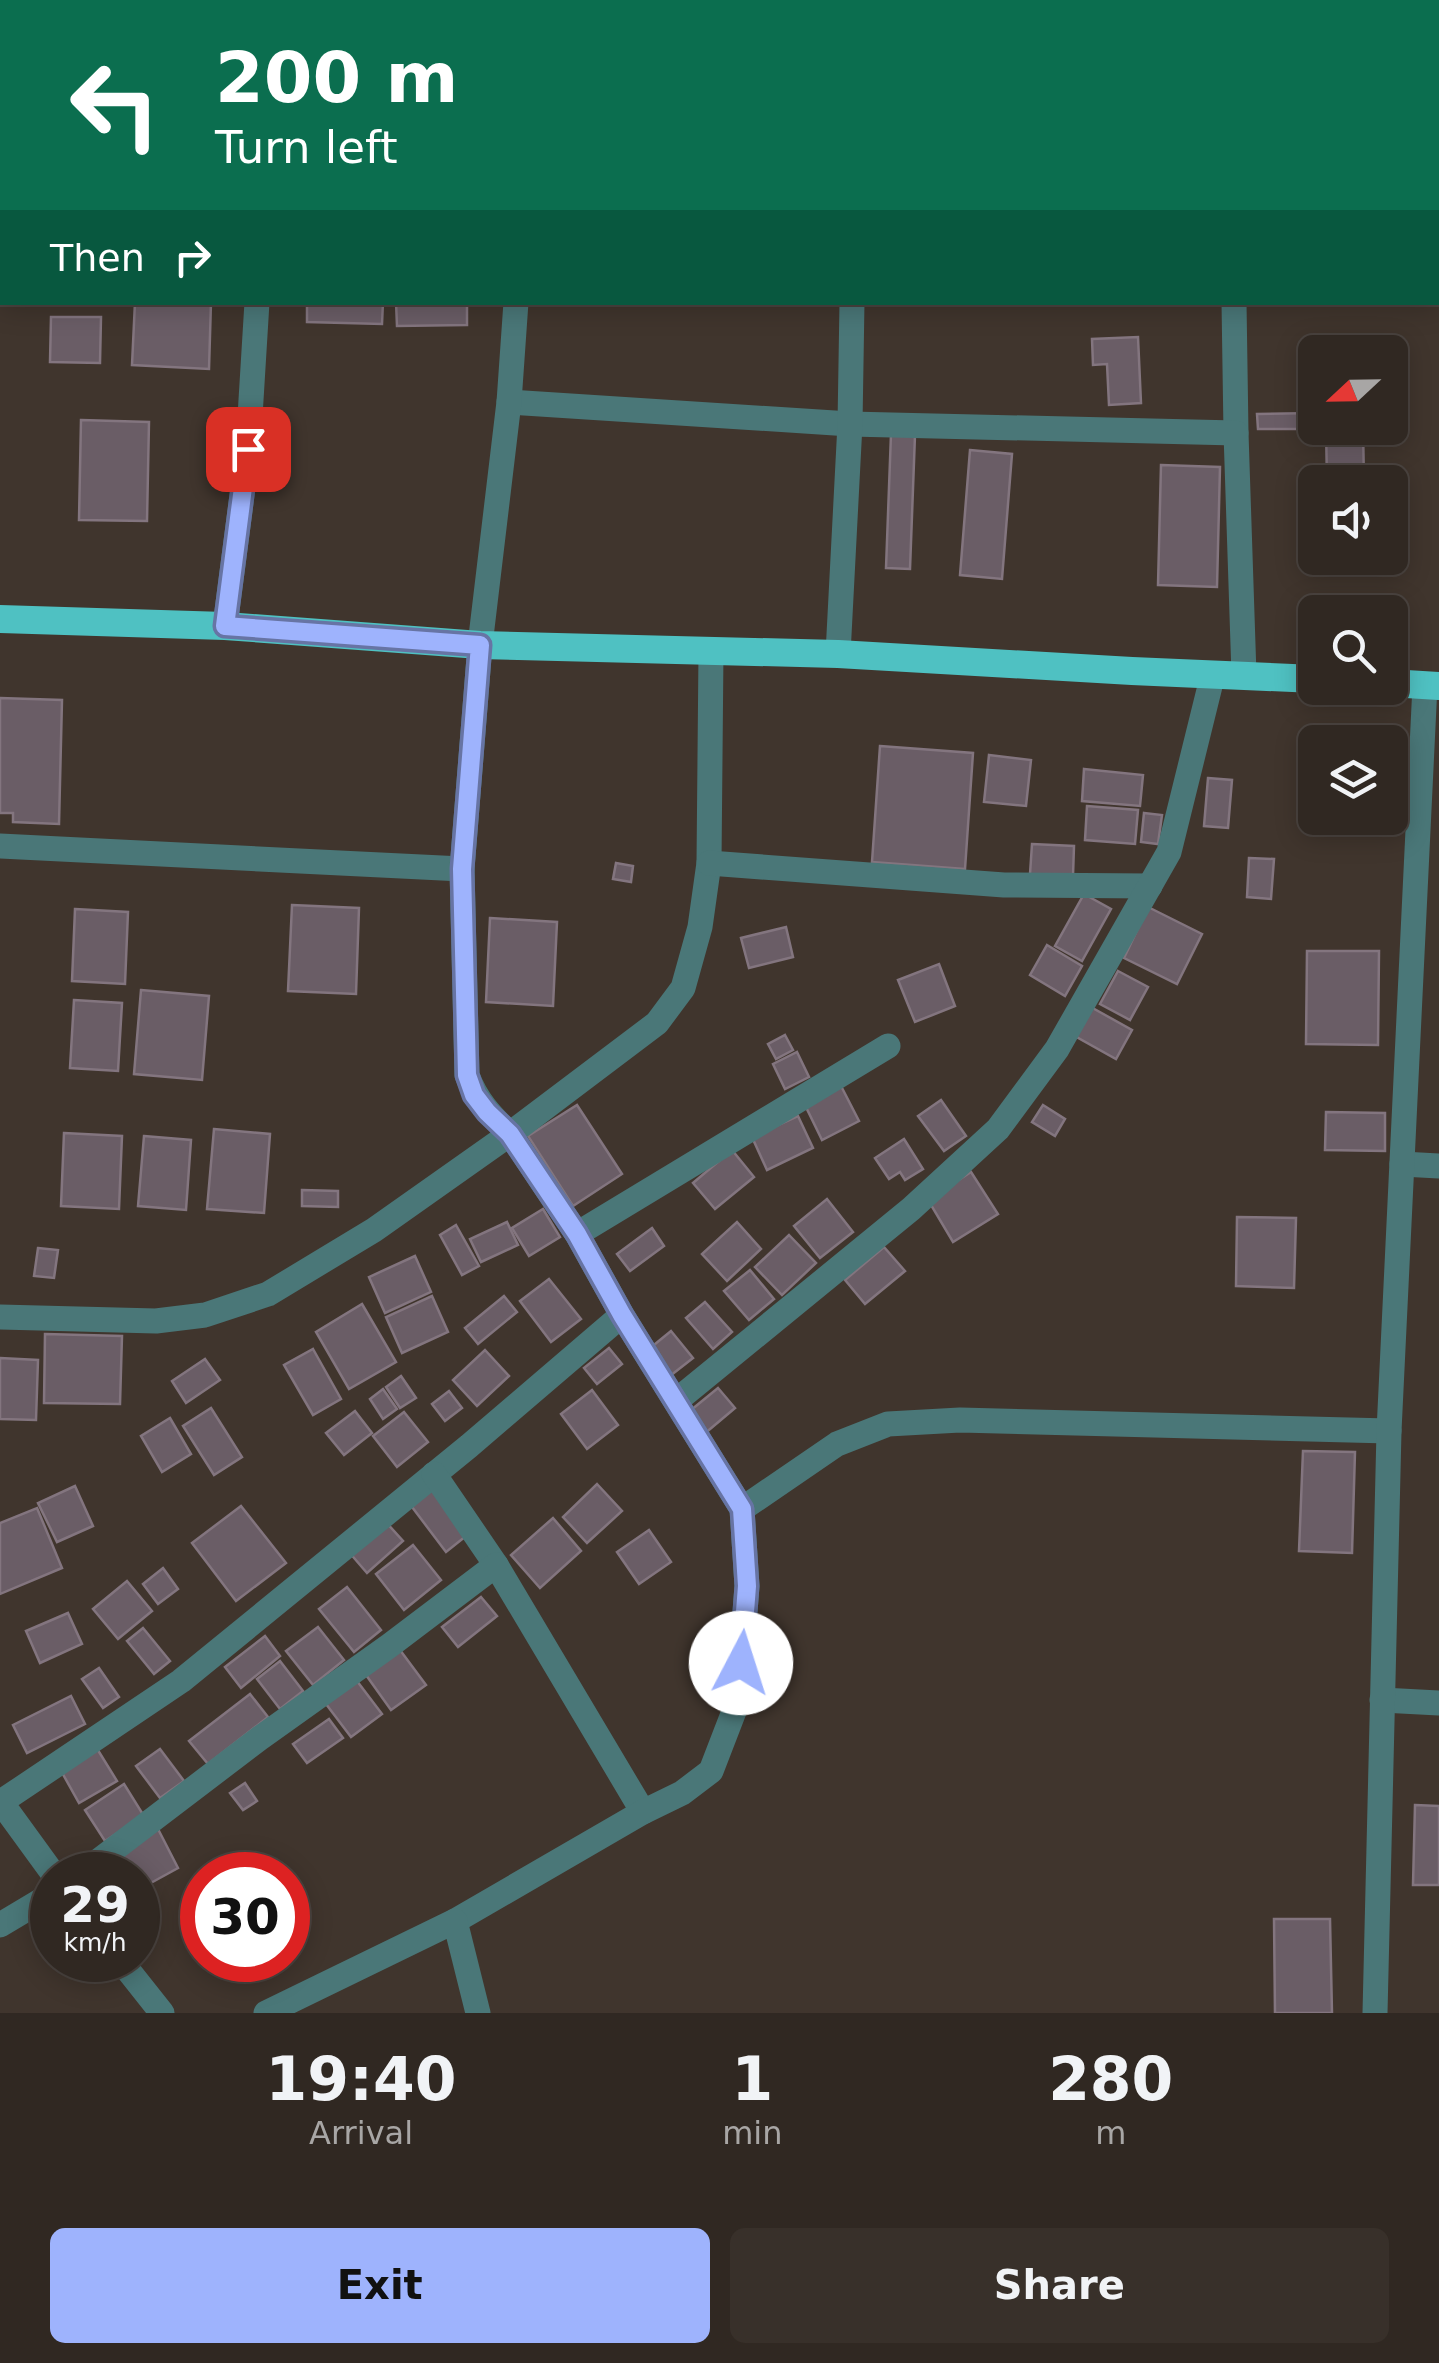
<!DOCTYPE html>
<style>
:root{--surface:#302822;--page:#38302a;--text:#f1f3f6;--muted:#a8a6a5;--line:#4b4440;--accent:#9eb3fd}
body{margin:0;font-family:"DejaVu Sans",sans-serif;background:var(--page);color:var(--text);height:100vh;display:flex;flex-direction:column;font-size:38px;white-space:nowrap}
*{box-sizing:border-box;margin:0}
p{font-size:32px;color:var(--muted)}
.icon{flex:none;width:55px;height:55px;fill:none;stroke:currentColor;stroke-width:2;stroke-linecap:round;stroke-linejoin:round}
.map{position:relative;height:2013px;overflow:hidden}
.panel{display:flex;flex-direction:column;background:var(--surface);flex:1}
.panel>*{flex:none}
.guide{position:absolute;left:0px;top:0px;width:1440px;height:305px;box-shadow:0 5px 25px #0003,0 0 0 2px var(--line);background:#0b6e4f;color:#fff;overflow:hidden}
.needle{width:65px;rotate:248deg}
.controls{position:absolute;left:1298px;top:335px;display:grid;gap:20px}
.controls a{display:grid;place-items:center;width:110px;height:110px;border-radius:15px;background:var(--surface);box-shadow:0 5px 25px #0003,0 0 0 2px var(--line);font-size:50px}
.speed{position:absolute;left:30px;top:1852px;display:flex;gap:20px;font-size:50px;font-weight:700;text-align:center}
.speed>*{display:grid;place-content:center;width:130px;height:130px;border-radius:50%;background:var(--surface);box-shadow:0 5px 25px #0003,0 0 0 2px var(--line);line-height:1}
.speed small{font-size:25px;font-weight:400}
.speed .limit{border:15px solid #d22;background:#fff;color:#111}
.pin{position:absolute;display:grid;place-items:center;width:85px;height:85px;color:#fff;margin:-42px;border-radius:20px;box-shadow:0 5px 15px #0006}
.me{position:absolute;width:110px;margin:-55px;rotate:5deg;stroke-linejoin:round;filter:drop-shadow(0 0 8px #0008)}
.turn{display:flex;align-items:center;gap:35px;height:210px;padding:0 50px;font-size:45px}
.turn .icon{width:130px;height:130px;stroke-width:2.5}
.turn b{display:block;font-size:70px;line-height:85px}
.then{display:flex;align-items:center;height:95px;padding:0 50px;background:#0003;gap:20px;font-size:38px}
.eta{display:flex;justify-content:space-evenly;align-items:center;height:170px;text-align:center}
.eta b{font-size:60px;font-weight:600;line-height:70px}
.button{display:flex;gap:20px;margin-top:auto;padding:20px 50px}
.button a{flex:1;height:115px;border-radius:15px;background:var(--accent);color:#111;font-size:40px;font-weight:600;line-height:115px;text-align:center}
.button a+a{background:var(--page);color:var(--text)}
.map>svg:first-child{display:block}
</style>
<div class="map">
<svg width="1439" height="2013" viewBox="0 0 1439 2013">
<rect width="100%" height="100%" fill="#40352d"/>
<g fill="#6a5d66" stroke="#83757f" stroke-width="2.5">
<path d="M20,0H121V2H21Z"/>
<rect x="273" y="0" width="111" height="2"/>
<path d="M135,302H211L209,369L132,365Z"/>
<path d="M307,302H383L382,324L307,322Z"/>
<path d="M396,302H467V325L397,326Z"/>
<path d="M51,317H101L100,363L50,362Z"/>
<path d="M1138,337L1141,403L1109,405L1107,364L1093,365L1092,339Z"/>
<path d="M1315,413V428H1363L1364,482H1327L1326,429H1258L1257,414Z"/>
<path d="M81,420L149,422L147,521L79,520Z"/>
<path d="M891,434L915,435L910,569L886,568Z"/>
<path d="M970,450L1012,454L1002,579L960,575Z"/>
<path d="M1161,465L1220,467L1217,587L1158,585Z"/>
<path d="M0,698L62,700L59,824L13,822V813H0Z"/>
<path d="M880,746L973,753L965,869L872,862Z"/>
<path d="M989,755L1031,760L1026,806L984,802Z"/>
<path d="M1084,769L1143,775L1140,806L1082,801Z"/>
<path d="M1208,778L1232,780L1228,828L1204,826Z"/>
<path d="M1087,806L1138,810L1135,844L1085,840Z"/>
<path d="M1144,813L1162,815L1158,844L1141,842Z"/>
<path d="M1032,844L1074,846L1073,876L1030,874Z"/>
<path d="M1249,858L1274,859L1271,899L1247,897Z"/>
<path d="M616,863L633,866L631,882L613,879Z"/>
<path d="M1084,894L1111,909L1082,961L1055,946Z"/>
<path d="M292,905L359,908L356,994L288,991Z"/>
<path d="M1148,907L1202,934L1177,984L1124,958Z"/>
<path d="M75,909L128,912L125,984L72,981Z"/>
<path d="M490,918L557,922L553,1006L486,1002Z"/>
<path d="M786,927L793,957L749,968L741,938Z"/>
<path d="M1047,945L1082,966L1065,996L1030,975Z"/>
<path d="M1307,951H1379L1378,1045L1306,1044Z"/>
<path d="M939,964L955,1006L915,1022L898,980Z"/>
<path d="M1118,971L1148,987L1130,1020L1100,1004Z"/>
<path d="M141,990L209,996L202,1080L134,1074Z"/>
<path d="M74,1000L122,1003L118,1071L70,1068Z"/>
<path d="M1089,1006L1132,1030L1116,1059L1073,1035Z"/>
<path d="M785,1035L793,1050L776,1059L768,1044Z"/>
<path d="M797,1052L809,1077L785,1089L773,1064Z"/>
<path d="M840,1084L859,1121L822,1140L804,1103Z"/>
<path d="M941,1100L966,1136L944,1151L918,1116Z"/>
<path d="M577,1105L622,1174L573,1206L528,1136Z"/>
<path d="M1043,1105L1065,1119L1055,1136L1032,1122Z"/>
<path d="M1326,1112L1385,1113V1151L1325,1150Z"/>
<path d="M798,1116L813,1148L767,1170L752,1137Z"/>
<path d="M214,1129L270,1134L264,1213L207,1209Z"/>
<path d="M64,1133L122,1136L119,1209L61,1206Z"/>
<path d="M144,1136L191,1140L186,1210L138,1206Z"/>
<path d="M904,1139L923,1169L905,1180L900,1172L889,1179L875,1158Z"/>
<path d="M732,1150L754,1177L715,1209L693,1183Z"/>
<path d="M971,1172L998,1214L953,1242L928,1200Z"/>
<path d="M302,1190L338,1191V1207L302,1206Z"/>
<path d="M827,1199L853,1232L820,1258L794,1226Z"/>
<path d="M543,1209L560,1237L529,1256L512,1228Z"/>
<path d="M1237,1217L1296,1218L1294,1288L1236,1286Z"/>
<path d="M507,1222L518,1245L481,1262L470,1239Z"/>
<path d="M737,1222L761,1249L727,1281L702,1254Z"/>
<path d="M456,1225L479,1266L462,1275L440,1235Z"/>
<path d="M652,1228L664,1246L630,1271L617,1254Z"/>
<path d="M789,1235L816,1263L782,1295L755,1267Z"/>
<path d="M884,1247L905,1271L865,1304L845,1280Z"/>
<path d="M38,1248L58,1250L54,1278L34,1276Z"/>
<path d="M415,1256L431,1292L385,1313L369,1277Z"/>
<path d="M750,1270L774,1299L749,1320L724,1291Z"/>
<path d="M549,1279L581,1319L551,1342L520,1301Z"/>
<path d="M432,1296L448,1332L402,1353L386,1317Z"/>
<path d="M504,1296L517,1312L478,1344L465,1328Z"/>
<path d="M705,1302L732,1332L713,1349L686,1318Z"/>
<path d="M362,1304L396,1362L349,1389L316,1332Z"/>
<path d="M671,1331L693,1358L670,1376L649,1349Z"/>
<path d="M45,1334L122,1336L120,1404L44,1403Z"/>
<path d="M609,1348L622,1364L597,1384L584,1368Z"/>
<path d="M313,1349L341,1399L313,1415L284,1365Z"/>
<path d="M485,1350L509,1376L477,1406L453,1380Z"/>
<path d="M0,1358L38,1360L36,1420L0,1419Z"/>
<path d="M205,1359L220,1380L186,1403L172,1381Z"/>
<path d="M401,1376L416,1398L400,1408L386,1387Z"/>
<path d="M718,1388L735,1408L703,1435L685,1415Z"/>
<path d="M383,1389L397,1409L383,1419L370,1399Z"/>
<path d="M592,1390L618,1425L587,1449L561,1414Z"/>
<path d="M449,1391L462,1408L445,1421L432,1404Z"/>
<path d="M211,1408L242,1457L214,1475L183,1426Z"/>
<path d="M355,1411L372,1433L344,1455L326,1433Z"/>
<path d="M404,1412L428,1442L397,1467L373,1436Z"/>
<path d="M170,1418L191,1454L162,1472L141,1436Z"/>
<path d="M1303,1451L1355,1452L1352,1553L1299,1551Z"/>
<path d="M597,1484L622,1511L587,1543L563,1517Z"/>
<path d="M75,1486L93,1526L57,1542L38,1503Z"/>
<path d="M430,1487L466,1536L446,1552L409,1503Z"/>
<path d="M241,1506L286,1563L236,1601L192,1543Z"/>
<path d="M37,1508L62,1568L0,1594V1523Z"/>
<path d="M553,1518L581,1551L540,1588L511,1555Z"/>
<path d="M384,1520L403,1541L367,1573L348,1551Z"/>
<path d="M649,1530L671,1562L639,1584L617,1552Z"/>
<path d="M413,1545L441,1580L404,1610L376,1574Z"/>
<path d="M163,1568L178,1589L158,1604L143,1584Z"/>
<path d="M127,1581L152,1611L118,1639L93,1609Z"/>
<path d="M347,1587L381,1630L354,1652L319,1609Z"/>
<path d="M481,1597L497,1616L458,1647L442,1627Z"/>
<path d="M68,1613L82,1644L40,1663L26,1631Z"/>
<path d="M318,1627L344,1660L313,1685L286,1651Z"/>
<path d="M143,1628L170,1661L154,1674L127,1641Z"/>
<path d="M265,1636L280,1656L241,1688L225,1667Z"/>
<path d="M400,1650L426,1685L391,1710L366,1675Z"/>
<path d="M280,1661L303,1691L280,1709L257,1679Z"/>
<path d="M99,1668L119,1697L103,1708L82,1679Z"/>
<path d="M357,1681L382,1714L351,1737L326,1704Z"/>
<path d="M250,1694L268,1717L208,1764L189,1741Z"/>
<path d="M71,1696L85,1724L27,1753L13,1725Z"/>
<path d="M329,1719L343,1738L307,1763L293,1744Z"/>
<path d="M96,1747L117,1781L79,1803L60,1769Z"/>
<path d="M160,1749L184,1781L160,1798L136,1766Z"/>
<path d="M245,1783L257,1801L243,1810L230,1793Z"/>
<path d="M124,1784L144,1816L105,1841L85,1810Z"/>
<path d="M1415,1805L1439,1806V1885H1413Z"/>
<path d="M158,1829L178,1868L138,1890V1875H126L114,1852Z"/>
<path d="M1274,1919H1330L1332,2013H1275Z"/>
</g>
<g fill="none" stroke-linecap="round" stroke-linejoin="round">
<g stroke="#4a7778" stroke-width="25">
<path d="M248,0V2"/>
<path d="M510,0V2"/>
<path d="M1226,0V2"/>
<path d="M0,99L2,129"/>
<path d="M1438,135H1439"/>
<path d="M0,204L2,158"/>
<path d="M1234,302L1236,433"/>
<path d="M509,402L850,424L1236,433L1244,675"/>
<path d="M225,626L248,449L257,302"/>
<path d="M838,654L850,424L852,302"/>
<path d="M0,846L462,869L467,1075C476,1100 491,1116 510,1134L657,1023L683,988L700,927L709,863L711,651"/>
<path d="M709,863L1004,885L1150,886"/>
<path d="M462,869L480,645L509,402L516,302"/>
<path d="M1402,1164L1439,1166"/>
<path d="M577,1234L888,1046"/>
<path d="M0,1317L156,1321L205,1315L268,1294L374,1230L510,1134L577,1234L622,1315L469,1446L181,1681L1,1802L54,1875"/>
<path d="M676,1401L911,1209L998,1129L1057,1049L1169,852L1213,674"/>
<path d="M434,1474L496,1565"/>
<path d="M742,1509L837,1444L888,1424L960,1420L1389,1431"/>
<path d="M1382,1700L1439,1703"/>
<path d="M80,1875L260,1738L389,1646L496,1565L643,1812"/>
<path d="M455,1921L643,1812L682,1793L711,1771L738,1701L747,1586L742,1509L622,1315"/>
<path d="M0,1925L52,1894"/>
<path d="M120,1960L162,2013"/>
<path d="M266,2013L455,1921L478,2013"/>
<path d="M1375,2013L1389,1431L1425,685"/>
</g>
<g stroke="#4fc1c2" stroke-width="28">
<path d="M0,619L225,626L480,645L838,654L1132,671L1315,679"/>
<path d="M1390,683L1439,686"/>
</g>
</g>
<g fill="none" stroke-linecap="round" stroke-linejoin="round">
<g stroke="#6774a4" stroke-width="25">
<path id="route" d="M248,449L225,626L480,645L462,869L467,1075L474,1095L487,1112L510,1134L577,1234L622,1315L742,1509L747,1586L741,1663"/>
</g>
<use href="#route" stroke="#9eb3fd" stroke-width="18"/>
</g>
</svg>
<div class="controls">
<a><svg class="needle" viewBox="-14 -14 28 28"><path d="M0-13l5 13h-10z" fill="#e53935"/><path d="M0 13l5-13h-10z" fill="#a8a6a5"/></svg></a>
<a><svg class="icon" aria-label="sound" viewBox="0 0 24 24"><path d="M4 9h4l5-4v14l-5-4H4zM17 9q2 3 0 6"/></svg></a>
<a><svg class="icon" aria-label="search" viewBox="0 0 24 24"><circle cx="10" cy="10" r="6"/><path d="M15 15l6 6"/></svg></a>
<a><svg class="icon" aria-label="layers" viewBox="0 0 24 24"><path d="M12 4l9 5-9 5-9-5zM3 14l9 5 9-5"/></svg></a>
</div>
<div class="speed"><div>29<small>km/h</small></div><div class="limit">30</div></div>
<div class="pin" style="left:248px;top:449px;background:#d93025"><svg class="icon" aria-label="arrive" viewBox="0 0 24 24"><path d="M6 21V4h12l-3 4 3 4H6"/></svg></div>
<svg class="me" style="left:741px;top:1663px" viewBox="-20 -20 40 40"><circle r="19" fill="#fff"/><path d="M0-13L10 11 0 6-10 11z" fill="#9eb3fd"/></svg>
<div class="guide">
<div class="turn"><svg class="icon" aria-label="left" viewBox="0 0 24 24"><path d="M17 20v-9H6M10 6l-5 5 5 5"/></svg><div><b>200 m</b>Turn left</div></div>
<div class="then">Then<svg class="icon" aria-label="right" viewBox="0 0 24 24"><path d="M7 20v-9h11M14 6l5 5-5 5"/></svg></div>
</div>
</div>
<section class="panel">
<div class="eta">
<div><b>19:40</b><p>Arrival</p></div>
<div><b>1</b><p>min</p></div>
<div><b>280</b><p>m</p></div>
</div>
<div class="button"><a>Exit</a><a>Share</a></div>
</section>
